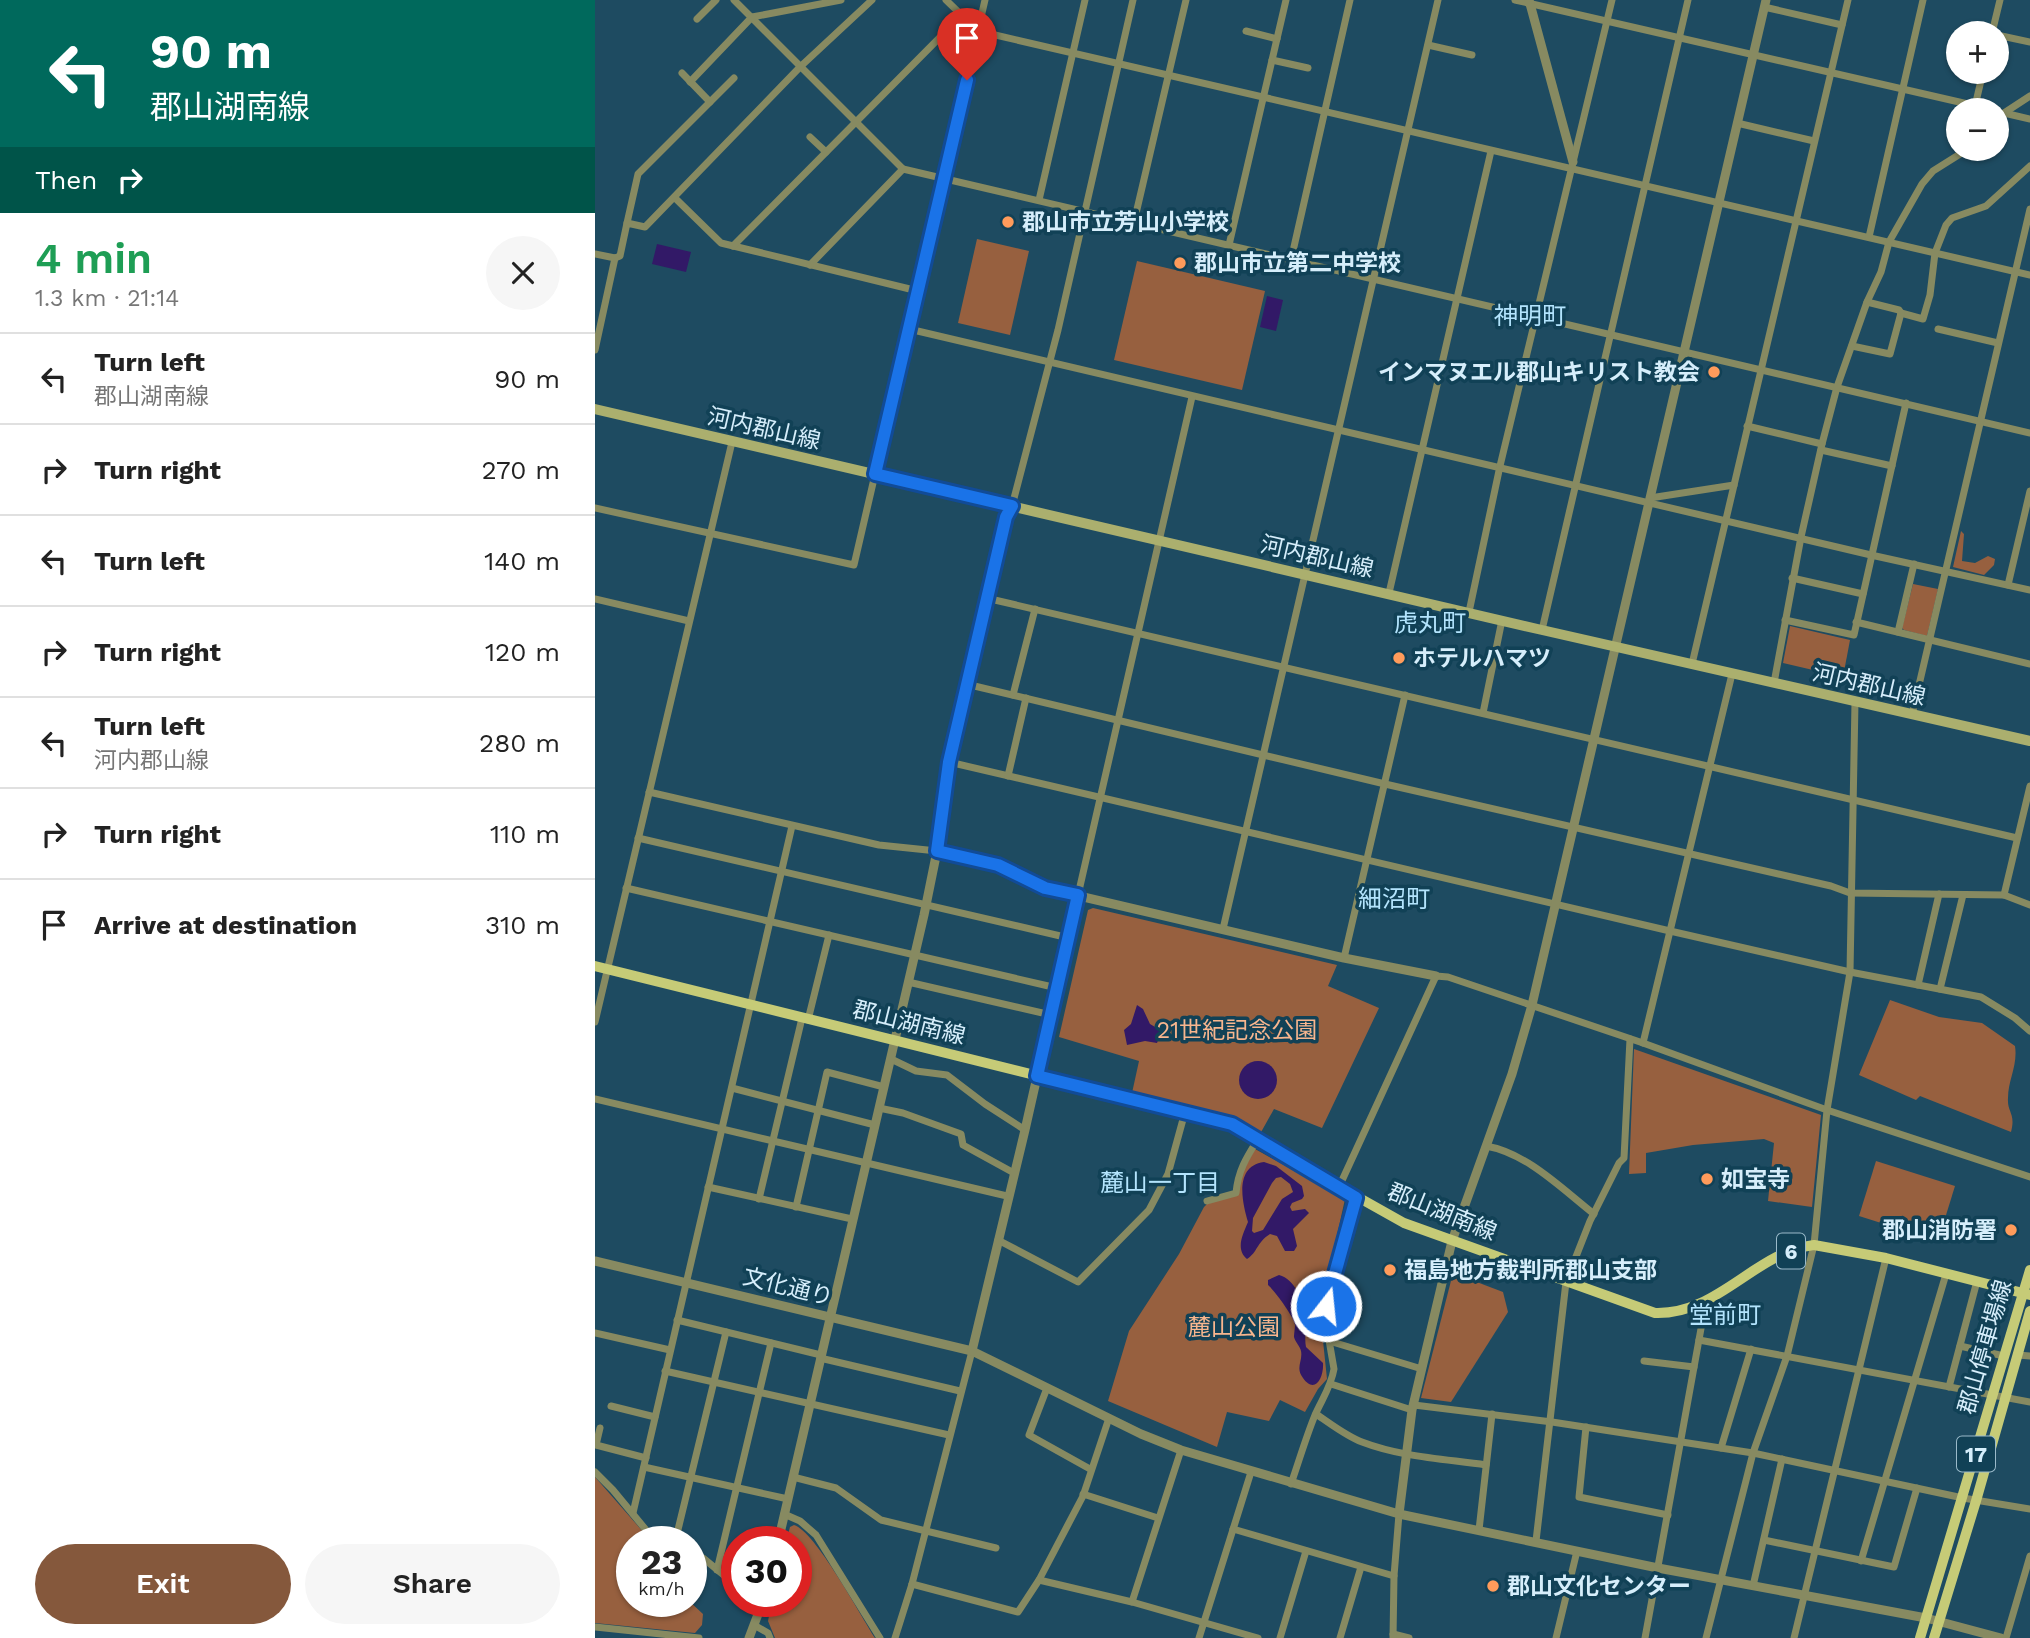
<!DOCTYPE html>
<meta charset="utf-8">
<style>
:root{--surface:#fff;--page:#f6f6f6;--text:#222;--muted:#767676;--line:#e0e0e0;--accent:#85583c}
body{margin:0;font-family:"Work Sans","Noto Sans JP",sans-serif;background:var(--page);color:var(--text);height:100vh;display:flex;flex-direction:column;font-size:26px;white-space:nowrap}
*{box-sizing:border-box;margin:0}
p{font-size:23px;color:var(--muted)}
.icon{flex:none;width:38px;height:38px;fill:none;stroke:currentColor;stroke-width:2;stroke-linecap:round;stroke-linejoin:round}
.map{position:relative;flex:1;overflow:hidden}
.drawer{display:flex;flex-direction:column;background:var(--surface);width:595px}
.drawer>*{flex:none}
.banner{background:#00695c;color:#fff;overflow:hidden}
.tools{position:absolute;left:1351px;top:21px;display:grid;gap:14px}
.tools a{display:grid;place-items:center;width:63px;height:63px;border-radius:50%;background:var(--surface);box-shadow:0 2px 5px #0004;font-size:35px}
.speed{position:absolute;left:21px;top:1526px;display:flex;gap:14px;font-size:35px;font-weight:700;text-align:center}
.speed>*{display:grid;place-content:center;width:91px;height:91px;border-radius:50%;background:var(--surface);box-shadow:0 2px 5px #0004;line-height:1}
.speed small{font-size:18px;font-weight:400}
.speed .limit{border:10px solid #d22;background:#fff;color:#111}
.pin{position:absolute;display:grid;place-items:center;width:60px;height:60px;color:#fff;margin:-72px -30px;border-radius:50% 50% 50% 0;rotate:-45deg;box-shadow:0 0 7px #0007}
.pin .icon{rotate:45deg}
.me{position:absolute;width:77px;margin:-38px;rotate:16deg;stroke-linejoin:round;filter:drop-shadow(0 0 5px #0008)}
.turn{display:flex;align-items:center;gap:24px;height:147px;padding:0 35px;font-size:32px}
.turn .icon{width:91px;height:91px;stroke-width:2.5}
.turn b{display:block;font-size:49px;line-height:60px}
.then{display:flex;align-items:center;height:66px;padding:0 35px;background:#0003;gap:14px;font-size:26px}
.round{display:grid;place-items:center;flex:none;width:74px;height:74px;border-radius:37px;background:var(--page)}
.summary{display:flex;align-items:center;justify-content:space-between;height:119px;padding:0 35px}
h1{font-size:42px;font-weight:600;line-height:52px;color:#1e9e55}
.action{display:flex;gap:14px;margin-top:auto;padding:14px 35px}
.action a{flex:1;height:80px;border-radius:42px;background:var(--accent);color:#fff;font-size:28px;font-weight:600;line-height:80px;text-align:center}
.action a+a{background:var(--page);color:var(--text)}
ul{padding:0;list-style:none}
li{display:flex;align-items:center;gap:21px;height:91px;padding:0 35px;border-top:2px solid var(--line)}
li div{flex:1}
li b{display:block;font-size:26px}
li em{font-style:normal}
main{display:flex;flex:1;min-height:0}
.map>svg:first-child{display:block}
</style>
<main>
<section class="drawer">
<div class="banner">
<div class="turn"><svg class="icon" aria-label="left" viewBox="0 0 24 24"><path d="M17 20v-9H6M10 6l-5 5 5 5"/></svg><div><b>90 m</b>郡山湖南線</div></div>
<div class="then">Then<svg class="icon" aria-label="right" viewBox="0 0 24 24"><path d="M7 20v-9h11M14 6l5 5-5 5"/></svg></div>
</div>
<div class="summary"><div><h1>4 min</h1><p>1.3 km · 21:14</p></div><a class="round"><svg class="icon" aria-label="close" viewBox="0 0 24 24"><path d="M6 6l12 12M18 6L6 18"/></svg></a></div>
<ul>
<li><svg class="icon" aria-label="left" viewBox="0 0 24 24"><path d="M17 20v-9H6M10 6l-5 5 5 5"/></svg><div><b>Turn left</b><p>郡山湖南線</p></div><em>90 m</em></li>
<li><svg class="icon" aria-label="right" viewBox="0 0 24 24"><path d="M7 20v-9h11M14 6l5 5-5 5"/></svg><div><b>Turn right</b></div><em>270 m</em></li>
<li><svg class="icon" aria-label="left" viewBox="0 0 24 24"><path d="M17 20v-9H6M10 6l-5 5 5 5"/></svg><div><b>Turn left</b></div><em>140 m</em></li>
<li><svg class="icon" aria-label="right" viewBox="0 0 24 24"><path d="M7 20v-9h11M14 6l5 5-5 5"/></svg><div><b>Turn right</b></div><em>120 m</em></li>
<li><svg class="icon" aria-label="left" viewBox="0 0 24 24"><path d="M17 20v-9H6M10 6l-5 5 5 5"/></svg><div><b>Turn left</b><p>河内郡山線</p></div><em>280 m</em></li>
<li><svg class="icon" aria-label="right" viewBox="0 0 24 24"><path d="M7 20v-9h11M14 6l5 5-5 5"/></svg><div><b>Turn right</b></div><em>110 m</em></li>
<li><svg class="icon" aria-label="arrive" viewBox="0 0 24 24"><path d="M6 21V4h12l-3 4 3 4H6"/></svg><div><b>Arrive at destination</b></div><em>310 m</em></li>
</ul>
<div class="action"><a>Exit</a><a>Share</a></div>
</section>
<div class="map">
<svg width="1435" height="1638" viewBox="0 0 1435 1638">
<rect width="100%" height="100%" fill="#1e4b61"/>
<g fill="#97603f">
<path d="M382,239L434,251L415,335L363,323Z"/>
<path d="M542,261L670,291L647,390L519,360Z"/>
<path d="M1366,531L1369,534L1367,561L1380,563L1393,556L1400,559L1399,565L1389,575L1358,567Z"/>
<path d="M1318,584L1343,589L1332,636L1309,630L1307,628Z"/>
<path d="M1195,626L1255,640L1248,677L1188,663Z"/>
<path d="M498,908L742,965L733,986L784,1008L727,1128L679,1109L665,1134L635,1117L537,1093L544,1061L464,1037L493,910Z"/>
<path d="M1295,1000L1344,1017L1387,1023L1420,1046C1423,1065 1413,1080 1413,1098C1412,1113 1421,1113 1416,1132L1325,1096L1321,1100L1264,1075Z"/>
<path d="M1039,1049L1226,1115L1217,1207L1173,1201L1179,1143L1169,1139L1098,1145L1051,1153V1173L1034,1174Z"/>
<path d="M660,1149L750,1199L725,1312L732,1379L723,1389L710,1412L685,1400L674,1421L632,1412L622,1447L513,1401L534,1331L584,1254L609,1207L612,1204L643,1194L645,1176Z"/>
<path d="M1281,1161L1360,1186L1343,1241L1264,1216Z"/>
<path d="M858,1273L908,1292L913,1312L856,1402L826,1398Z"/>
<path d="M0,1477L57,1542H37V1601H94L108,1614L107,1625L100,1633L0,1623Z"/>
<path d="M199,1525C220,1531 266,1616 280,1638H180L173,1621L177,1601H201V1542H191L195,1527Z"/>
</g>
<g fill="#321967" fill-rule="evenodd">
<path d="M62,244L96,252L91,272L57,264Z"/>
<path d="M672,296L688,300L681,331L665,327Z"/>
<path d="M542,1005L548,1009L555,1024L567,1031L562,1043L550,1041L532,1045L529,1030L536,1024Z"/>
<circle cx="663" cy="1080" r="19"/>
<path d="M669,1162L681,1166L707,1186L709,1196L707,1199L697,1203L695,1207L697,1211L710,1209L714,1213L698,1229L702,1246L699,1251H690L682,1236L675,1234C661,1243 663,1252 652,1259C640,1249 648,1234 653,1222C647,1202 639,1166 669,1162ZM686,1177L695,1184L698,1192L687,1199L668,1230L659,1233L657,1231L658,1218L677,1183L681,1178Z"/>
<path d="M684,1275C700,1279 708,1301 711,1317C712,1327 709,1337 711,1347L728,1363C729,1377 720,1395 708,1378C700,1368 708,1361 706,1351C705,1346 700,1342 699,1337C699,1335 700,1327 700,1325C699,1317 680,1291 673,1285V1280Z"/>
</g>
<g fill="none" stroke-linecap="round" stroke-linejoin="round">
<g stroke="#878a61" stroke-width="7">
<path d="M139,0L308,169L1435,433"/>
<path d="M351,0L383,31L1435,275"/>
<path d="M920,0L1399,110"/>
<path d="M1169,7L1247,25"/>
<path d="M102,19L121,0"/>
<path d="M651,31L682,39"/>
<path d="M1397,33L1405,0"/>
<path d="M1402,35L1435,42"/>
<path d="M833,45L877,55"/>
<path d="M677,60L713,68"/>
<path d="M87,73L115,102"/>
<path d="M95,82L157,17L246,0"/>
<path d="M1380,106L1388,72"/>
<path d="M1409,113L1435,119"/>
<path d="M1402,120L1409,113L1435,96"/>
<path d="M1142,123L1219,141"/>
<path d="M215,137L231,152"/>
<path d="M80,198L126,243L323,291"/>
<path d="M444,200L490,0"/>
<path d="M539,222L591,0"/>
<path d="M32,223L43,174L139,78"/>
<path d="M1274,237L1328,0"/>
<path d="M634,245L691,0"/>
<path d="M138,246L367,15"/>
<path d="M0,254L20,258"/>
<path d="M696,260L755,0"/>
<path d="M215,265L308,169"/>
<path d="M1306,313L1328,319L1335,295L1340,253L1351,225L1357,218L1391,206L1435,166"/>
<path d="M314,329L1276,555L1435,590"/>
<path d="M1343,329L1403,343"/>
<path d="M1257,346L1295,354L1306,313L1304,310L1272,302"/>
<path d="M0,350L20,258L25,256L32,223L50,227L205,67L277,0"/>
<path d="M1152,426L1227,444"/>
<path d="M1226,450L1297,466"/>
<path d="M1055,498L1139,485"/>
<path d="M417,506L463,330L538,0"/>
<path d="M0,508L259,565L390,0"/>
<path d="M1197,578L1268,594"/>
<path d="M1413,585L1435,491"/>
<path d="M794,593L896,151"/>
<path d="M391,598L1422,838"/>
<path d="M0,599L94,621"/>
<path d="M874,612L905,466L1017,0"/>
<path d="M1190,620L1259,635L1311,403"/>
<path d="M1261,622L1435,664"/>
<path d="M947,630L1093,0"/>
<path d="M1303,632L1319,564"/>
<path d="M1097,664L1253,0"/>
<path d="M1179,683L1206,537L1227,444L1242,387L1272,302L1286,272L1294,242L1327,184L1338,171L1373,149"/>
<path d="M371,684L790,784L1236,886L1255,893L1409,895L1435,905"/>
<path d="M418,695L440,609"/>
<path d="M888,713L907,620"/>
<path d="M1317,715L1435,209"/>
<path d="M354,762L1075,931L1255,972L1386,997L1420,1018L1435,1031"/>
<path d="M413,776L431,698"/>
<path d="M54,792L284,845L342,851"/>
<path d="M43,838L474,938"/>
<path d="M31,888L462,988"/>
<path d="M483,895L597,397"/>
<path d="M1409,895L1435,786"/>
<path d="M628,929L843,0"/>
<path d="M749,958L810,695"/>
<path d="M313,982L456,1015"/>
<path d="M1323,985L1344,894"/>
<path d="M1345,989L1368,895"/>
<path d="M213,1020L234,935"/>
<path d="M0,1022L137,442"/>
<path d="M1048,1043L1137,674"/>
<path d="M296,1059L321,1071L352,1075L390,1104L430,1130"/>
<path d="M137,1088L280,1125"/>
<path d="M0,1099L412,1196"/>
<path d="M284,1108L308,1113L366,1134L368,1145L419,1173"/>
<path d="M891,1146C932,1153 967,1189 999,1214"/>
<path d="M113,1187L257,1219"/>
<path d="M744,1187L841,976L853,977L1048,1043L1232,1110L1435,1177"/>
<path d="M164,1199L207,1018"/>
<path d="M612,1201L641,1193C643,1171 651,1158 663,1139"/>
<path d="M201,1207L232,1072L289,1087"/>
<path d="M403,1240L483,1282L554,1210L573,1174L590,1112"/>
<path d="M82,1320L226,1355"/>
<path d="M0,1333L75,1350"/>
<path d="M1104,1340L1435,1402"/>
<path d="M734,1341L827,1369"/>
<path d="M1365,1346L1409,1356"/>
<path d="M1423,1355L1435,1356"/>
<path d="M225,1358L365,1391"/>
<path d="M1049,1361L1099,1367"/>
<path d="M70,1371L354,1435"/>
<path d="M736,1384L817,1410"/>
<path d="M1354,1387L1382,1281"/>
<path d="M452,1388L434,1435L495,1469"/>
<path d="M819,1405L957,1422L1158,1453L1368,1498L1435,1509"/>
<path d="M16,1406L60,1417"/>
<path d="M721,1414C736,1424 751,1436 767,1442C806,1457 850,1459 891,1465"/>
<path d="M991,1427L984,1497L1073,1515"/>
<path d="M5,1428L1,1445L51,1458"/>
<path d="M1126,1448L1156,1349"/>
<path d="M49,1467L193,1499"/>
<path d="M0,1472L18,1490L61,1542"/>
<path d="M198,1477L241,1488L286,1520L401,1548"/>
<path d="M696,1484C704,1461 711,1437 720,1415C727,1399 736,1387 739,1369L730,1317L731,1306L761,1198"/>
<path d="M488,1494L563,1518"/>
<path d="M38,1513L197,826"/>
<path d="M189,1514L205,1521L221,1535L285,1638"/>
<path d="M638,1529L799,1576"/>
<path d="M884,1530L897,1414"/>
<path d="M1169,1540L1299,1567L1322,1488"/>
<path d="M941,1541L971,1282L995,1221L1024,1163L1029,1158L1035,1039"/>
<path d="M80,1542L131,1332"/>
<path d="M96,1558H108L142,1586"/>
<path d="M1266,1561L1351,1274"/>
<path d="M122,1570L176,1343"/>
<path d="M444,1580L537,1602L663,1638"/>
<path d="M317,1584L423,1612L444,1580L488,1496L514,1418"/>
<path d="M1158,1586L1187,1459"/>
<path d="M537,1602L586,1450"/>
<path d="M159,1625L173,1633L175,1638"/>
<path d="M0,1627L104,1638"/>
<path d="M798,1634L814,1638"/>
<path d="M300,1638L317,1584L377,1351"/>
<path d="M604,1638L656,1472"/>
<path d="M685,1638L711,1551"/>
<path d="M745,1638L766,1567"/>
<path d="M798,1638L799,1576L804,1514"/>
<path d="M961,1638L982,1551"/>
<path d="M1050,1638L1111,1301"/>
<path d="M1111,1638L1158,1453L1192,1356L1219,1245L1232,1110L1255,972L1260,702"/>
<path d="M1199,1638L1291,1258"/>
<path d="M1411,1638L1435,1556"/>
</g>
<g stroke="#878a61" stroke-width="9">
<path d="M934,0L978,162"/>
<path d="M342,851L403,865L450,888L749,958L841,976"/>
<path d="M0,1261L377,1351L546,1434L586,1450L804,1514L1063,1568L1331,1618L1406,1638"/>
<path d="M377,1351L430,1130L483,895"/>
<path d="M804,1514L817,1410L857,1241L917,1074L937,1005L1171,0"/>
<path d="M183,1542L329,915L342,851L354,762L411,517L417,506"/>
<path d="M154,1638L168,1601"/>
</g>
<path stroke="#abaf6e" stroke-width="10" d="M0,409L947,630L1435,741"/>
<g stroke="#c6cb77" stroke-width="10">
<path d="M0,966L629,1122L809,1223L1060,1313C1123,1315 1160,1252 1219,1245L1291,1258L1435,1295"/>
<path d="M1325,1638L1435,1270"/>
<path d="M1339,1638L1381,1501L1435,1311"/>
</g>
</g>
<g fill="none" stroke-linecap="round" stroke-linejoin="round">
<g stroke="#114b97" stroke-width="18">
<path id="route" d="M372,80L280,474L417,506L411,517L354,762L342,851L403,865L450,888L483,895L442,1076L637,1124L761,1198L731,1306"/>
</g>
<use href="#route" stroke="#1a73e8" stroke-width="12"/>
</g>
<g fill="#ff9b5b" stroke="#114156" stroke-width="2.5">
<circle cx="413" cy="222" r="7"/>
<circle cx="585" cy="263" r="7"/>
<circle cx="1119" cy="372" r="7"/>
<circle cx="804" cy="658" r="7"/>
<circle cx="1112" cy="1179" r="7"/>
<circle cx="1416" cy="1230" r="7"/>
<circle cx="795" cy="1270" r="7"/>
<circle cx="898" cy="1586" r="7"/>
</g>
<g text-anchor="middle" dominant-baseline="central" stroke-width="7" stroke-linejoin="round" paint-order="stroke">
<g fill="#114156" stroke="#9bbaca" stroke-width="2">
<rect x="1182" y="1233.5" width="28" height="35" rx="5"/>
<rect x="1362" y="1436.5" width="38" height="35" rx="5"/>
</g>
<g font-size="21" font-weight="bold" fill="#d6eefb">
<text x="1196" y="1251">6</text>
<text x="1381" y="1454">17</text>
</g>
<g font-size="23" font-weight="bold" fill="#d6eefb" stroke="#114156" text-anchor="start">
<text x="427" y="222">郡山市立芳山小学校</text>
<text x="599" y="263">郡山市立第二中学校</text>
<text x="1105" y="372" text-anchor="end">インマヌエル郡山キリスト教会</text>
<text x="818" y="658">ホテルハマツ</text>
<text x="1126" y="1179">如宝寺</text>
<text x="1402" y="1230" text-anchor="end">郡山消防署</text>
<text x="809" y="1270">福島地方裁判所郡山支部</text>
<text x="912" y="1586">郡山文化センター</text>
</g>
<g font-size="23" fill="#d6eefb" stroke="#114156">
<text transform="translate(169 429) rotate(13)">河内郡山線</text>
<text transform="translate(722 557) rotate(13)">河内郡山線</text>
<text transform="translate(1274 685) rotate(13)">河内郡山線</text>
<text transform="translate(314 1023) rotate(14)">郡山湖南線</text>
<text transform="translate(847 1212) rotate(22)">郡山湖南線</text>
<text transform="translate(193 1287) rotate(14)">文化通り</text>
<text transform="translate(1390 1347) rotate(-74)">郡山停車場線</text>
</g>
<g font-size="23" fill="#f8b68e" stroke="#114156">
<text x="642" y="1030">21世紀記念公園</text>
<text x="639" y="1327">麓山公園</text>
</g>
<g font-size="24" fill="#b3e4fd" stroke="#114156">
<text x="935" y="316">神明町</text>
<text x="835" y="623">虎丸町</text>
<text x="799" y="899">細沼町</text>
<text x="565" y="1183">麓山一丁目</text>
<text x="1130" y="1315">堂前町</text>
</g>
</g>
</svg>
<div class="tools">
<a>+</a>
<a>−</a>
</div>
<div class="speed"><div>23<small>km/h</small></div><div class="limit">30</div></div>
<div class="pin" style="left:372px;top:80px;background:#d93025"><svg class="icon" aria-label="arrive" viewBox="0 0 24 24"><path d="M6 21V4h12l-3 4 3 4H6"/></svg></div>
<svg class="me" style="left:731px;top:1306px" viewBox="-20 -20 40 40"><circle r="17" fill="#1a73e8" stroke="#fff" stroke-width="3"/><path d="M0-11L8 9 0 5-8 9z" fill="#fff"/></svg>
</div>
</main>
